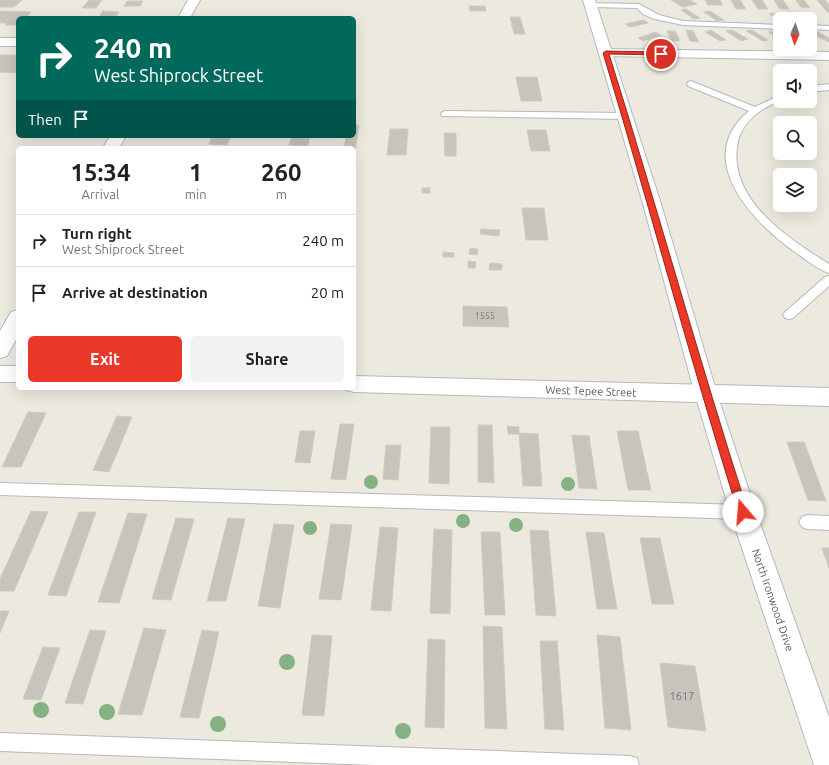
<!DOCTYPE html>
<style>
:root{--surface:#fff;--page:#f2f2f2;--text:#222;--muted:#767676;--line:#e0e0e0;--accent:#ea3727}
body{margin:0;font-family:Ubuntu,sans-serif;background:var(--page);color:var(--text);height:100vh;display:flex;flex-direction:column;font-size:15px;white-space:nowrap}
*{box-sizing:border-box;margin:0}
p{font-size:13px;color:var(--muted)}
.icon{flex:none;width:22px;height:22px;fill:none;stroke:currentColor;stroke-width:2;stroke-linecap:round;stroke-linejoin:round}
.map{position:relative;flex:1;overflow:hidden}
.details{position:absolute;left:16px;top:146px;width:340px;height:244px;display:flex;flex-direction:column;background:var(--surface);border-radius:6px;box-shadow:0 4px 16px #0002}
.details>*{flex:none}
.hud{position:absolute;left:16px;top:16px;width:340px;height:122px;border-radius:6px;box-shadow:0 4px 16px #0002;background:#00695c;color:#fff;overflow:hidden}
.needle{width:26px;rotate:182deg}
.controls{position:absolute;left:773px;top:12px;display:grid;gap:8px}
.controls a{display:grid;place-items:center;width:44px;height:44px;border-radius:6px;background:var(--surface);box-shadow:0 4px 16px #0002;font-size:20px}
.pin{position:absolute;display:grid;place-items:center;width:34px;height:34px;color:#fff;margin:-17px;border:2px solid #fff;border-radius:50%;box-shadow:0 1px 4px #0007}
.me{position:absolute;width:44px;margin:-22px;rotate:342deg;stroke-linejoin:round;filter:drop-shadow(0 0 3px #0008)}
.turn{display:flex;align-items:center;gap:14px;height:84px;padding:0 12px;font-size:18px}
.turn .icon{width:52px;height:52px;stroke-width:2.5}
.turn b{display:block;font-size:28px;line-height:34px}
.then{display:flex;align-items:center;height:38px;padding:0 12px;background:#0003;gap:8px;font-size:15px}
.eta{display:flex;justify-content:space-evenly;align-items:center;height:68px;text-align:center}
.eta b{font-size:24px;font-weight:700;line-height:28px}
.primary-button{display:flex;gap:8px;margin-top:auto;padding:8px 12px}
.primary-button a{flex:1;height:46px;border-radius:6px;background:var(--accent);color:#fff;font-size:16px;font-weight:700;line-height:46px;text-align:center}
.primary-button a+a{background:var(--page);color:var(--text)}
ul{padding:0;list-style:none}
li{display:flex;align-items:center;gap:12px;height:52px;padding:0 12px;border-top:1px solid var(--line)}
li div{flex:1}
li b{display:block;font-size:15px}
li em{font-style:normal}
.map>svg:first-child{display:block}
</style>
<div class="map">
<svg width="829" height="765" viewBox="0 0 829 765">
<rect width="100%" height="100%" fill="#ece9df"/>
<g fill="#c6c4bd" stroke="#d0cbbe">
<path d="M0,0H22L14,7H0Z"/>
<path d="M89,0H102L96,8H82Z"/>
<path d="M671,0H690L697,4L683,7Z"/>
<path d="M705,0H720L723,5H708Z"/>
<path d="M731,0H740L746,9H736Z"/>
<path d="M752,0H762L768,9H758Z"/>
<path d="M774,0H783L789,9H780Z"/>
<path d="M796,0H804L810,8L801,7Z"/>
<path d="M817,0H825L829,5V12H827Z"/>
<path d="M127,1H143L140,6H124Z"/>
<path d="M469,6H485L486,11H470Z"/>
<path d="M686,9L700,18L694,19L681,10Z"/>
<path d="M0,11L31,12L26,18H18V25H5L7,23H0Z"/>
<path d="M103,11L119,12L115,18H98Z"/>
<path d="M710,11L724,20L717,21L704,12Z"/>
<path d="M786,12H792L806,19H798Z"/>
<path d="M775,13L786,19H780V20L769,14Z"/>
<path d="M510,17H520L525,34H514Z"/>
<path d="M644,20L648,23L630,27L625,24Z"/>
<path d="M686,30L693,31L699,42L690,41Z"/>
<path d="M711,30L726,40L720,41L705,32Z"/>
<path d="M732,30L748,39L741,41L726,31Z"/>
<path d="M752,30L768,40L763,41L746,31Z"/>
<path d="M667,31H675L680,41H671Z"/>
<path d="M775,31L780,34V39L769,32Z"/>
<path d="M816,31L829,38V42L810,33Z"/>
<path d="M655,32L661,35L643,41L638,38Z"/>
<path d="M0,55H18V73L0,72Z"/>
<path d="M516,77H537L542,101H521Z"/>
<path d="M354,125H359L355,151L354,148H344L346,136H354Z"/>
<path d="M390,129H408L406,155H387Z"/>
<path d="M527,130H546L550,151H531Z"/>
<path d="M444,133H456V156H445Z"/>
<path d="M212,136H231L227,145L209,144Z"/>
<path d="M292,136H310L308,146L289,145Z"/>
<rect x="422" y="188" width="8" height="5"/>
<path d="M522,208H544L548,240H526Z"/>
<path d="M481,229L500,230L499,236L480,234Z"/>
<path d="M470,248L478,249L477,255L469,254Z"/>
<path d="M443,252L454,253V257H443Z"/>
<path d="M468,261L476,262L475,268H468Z"/>
<path d="M490,263L502,264V270H489Z"/>
<path d="M463,306L507,307L509,327L463,326Z"/>
<path d="M28,412L46,413L21,467H2Z"/>
<path d="M117,416L132,417L109,472L93,470Z"/>
<path d="M340,424H354L346,480L331,479Z"/>
<path d="M478,425H492L494,483L478,482Z"/>
<path d="M507,426L519,427V434H508Z"/>
<path d="M431,427H450L449,484L429,483Z"/>
<path d="M300,431H315L310,463L295,462Z"/>
<path d="M617,431H638L651,490H628Z"/>
<path d="M519,433L538,434L542,486H523Z"/>
<path d="M572,435L589,436L597,489L579,488Z"/>
<path d="M787,442H804L826,501L808,500Z"/>
<path d="M386,445H401L398,480L383,479Z"/>
<path d="M31,511L48,512L14,591H0V579Z"/>
<path d="M79,512H96L66,596L48,595Z"/>
<path d="M128,513L147,514L119,603L98,602Z"/>
<path d="M176,518L194,519L171,600L152,599Z"/>
<path d="M228,518L245,519L226,601H207Z"/>
<path d="M274,524L294,525L280,608L258,606Z"/>
<path d="M331,524L352,525L341,600L319,599Z"/>
<path d="M380,527L398,528L391,611L371,610Z"/>
<path d="M434,529L452,530L450,614L430,613Z"/>
<path d="M530,530L548,531L556,616L536,615Z"/>
<path d="M481,532H500L505,615H485Z"/>
<path d="M586,532L604,533L617,609H597Z"/>
<path d="M640,538H660L674,604H652Z"/>
<path d="M822,548H829V568Z"/>
<path d="M0,611H9L0,633Z"/>
<path d="M483,626L502,627L507,729L485,728Z"/>
<path d="M144,628L166,630L142,715L118,714Z"/>
<path d="M90,630L106,631L83,704L65,703Z"/>
<path d="M202,630L219,632L199,718L180,717Z"/>
<path d="M312,635L332,636L324,716L302,715Z"/>
<path d="M597,635L620,637L631,730L605,728Z"/>
<path d="M428,639L445,640L444,728L425,727Z"/>
<path d="M540,641H557L564,730L545,729Z"/>
<path d="M43,647L60,648L41,700L23,699Z"/>
<path d="M660,663L695,666L706,731L668,727Z"/>
</g>
<g fill="none" stroke-linecap="round" stroke-linejoin="round">
<g stroke="#b5b8bd" stroke-width="2">
<g id="lane">
<path d="M587,3L639,4L659,15L683,21L780,25V29L683,25L654,19L643,14L637,8L590,7H587Z"/>
<path d="M810,25L829,26V30L810,29Z"/>
<path d="M691,81L755,107L780,95V101C759,109 740,123 737,147C730,201 789,239 829,264V273C817,269 805,259 795,252C752,222 692,158 749,111L688,86L687,84L688,82Z"/>
<path d="M829,84V90L810,92V86Z"/>
<path d="M445,111L625,113L629,116L625,119L442,116L441,114L442,112Z"/>
<path d="M829,276V286L793,318L789,319L785,318L783,315L785,312L825,277Z"/>
<path d="M0,483L743,505L748,507L750,512L748,517L743,519L0,495Z"/>
<path d="M807,515L829,516V530L807,529L802,527L799,522L802,517Z"/>
<path d="M0,733L630,756L637,758L639,765H374L0,751Z"/>
</g>
</g>
<g stroke="#b5b8bd" stroke-width="2">
<g id="street">
<path d="M188,0H200L190,18H178Z"/>
<rect x="0" y="38" width="18" height="8"/>
<path d="M606,49L829,52V60L601,56L599,53L601,50Z"/>
<path d="M110,136H126L119,148H103Z"/>
<path d="M18,310V336L7,356L0,358V331L11,312Z"/>
<rect x="0" y="366" width="18" height="16"/>
<path d="M354,376L829,388V406L354,392L346,390L345,388H354Z"/>
</g>
</g>
<g stroke="#b5b9bf" stroke-width="2">
<path id="secondary" d="M583,0H595L661,204L717,394L756,512L829,717V765H814L813,762L730,512L695,394L643,204Z"/>
</g>
<use href="#lane" fill="#fff" fill-rule="evenodd"/>
<use href="#street" fill="#fff" fill-rule="evenodd"/>
<use href="#secondary" fill="#fff" fill-rule="evenodd"/>
</g>
<g fill="#86b283">
<circle cx="371" cy="482" r="7"/>
<circle cx="568" cy="484" r="7"/>
<circle cx="463" cy="521" r="7"/>
<circle cx="516" cy="525" r="7"/>
<circle cx="310" cy="528" r="7"/>
<circle cx="287" cy="662" r="8"/>
<circle cx="41" cy="710" r="8"/>
<circle cx="107" cy="712" r="8"/>
<circle cx="218" cy="724" r="8"/>
<circle cx="403" cy="731" r="8"/>
</g>
<path fill="#ea3727" stroke="#982419" d="M606,51L661,52L664,54L661,55L609,54C657,207 699,360 748,512L747,515L743,516L739,515L738,512C690,359 649,205 603,53Z"/>
<g text-anchor="middle" dominant-baseline="central" stroke-width="3" stroke-linejoin="round" paint-order="stroke">
<g font-size="9" fill="#747678">
<text x="485" y="316">1555</text>
</g>
<g font-size="11" fill="#585c61" stroke="#fff">
<text transform="translate(591 391) rotate(2)">West Tepee Street</text>
<text transform="translate(773 600) rotate(71)">North Ironwood Drive</text>
</g>
<g font-size="11" fill="#747678">
<text x="682" y="696">1617</text>
</g>
</g>
</svg>
<div class="controls">
<a><svg class="needle" viewBox="-14 -14 28 28"><path d="M0-13l5 13h-10z" fill="#e53935"/><path d="M0 13l5-13h-10z" fill="#767676"/></svg></a>
<a><svg class="icon" aria-label="sound" viewBox="0 0 24 24"><path d="M4 9h4l5-4v14l-5-4H4zM17 9q2 3 0 6"/></svg></a>
<a><svg class="icon" aria-label="search" viewBox="0 0 24 24"><circle cx="10" cy="10" r="6"/><path d="M15 15l6 6"/></svg></a>
<a><svg class="icon" aria-label="layers" viewBox="0 0 24 24"><path d="M12 4l9 5-9 5-9-5zM3 14l9 5 9-5"/></svg></a>
</div>
<div class="pin" style="left:661px;top:54px;background:#d93025"><svg class="icon" aria-label="arrive" viewBox="0 0 24 24"><path d="M6 21V4h12l-3 4 3 4H6"/></svg></div>
<svg class="me" style="left:743px;top:512px" viewBox="-20 -20 40 40"><circle r="19" fill="#fff"/><path d="M0-13L10 11 0 6-10 11z" fill="#ea3727"/></svg>
<div class="hud">
<div class="turn"><svg class="icon" aria-label="right" viewBox="0 0 24 24"><path d="M7 20v-9h11M14 6l5 5-5 5"/></svg><div><b>240 m</b>West Shiprock Street</div></div>
<div class="then">Then<svg class="icon" aria-label="arrive" viewBox="0 0 24 24"><path d="M6 21V4h12l-3 4 3 4H6"/></svg></div>
</div>
<section class="details">
<div class="eta">
<div><b>15:34</b><p>Arrival</p></div>
<div><b>1</b><p>min</p></div>
<div><b>260</b><p>m</p></div>
</div>
<ul>
<li><svg class="icon" aria-label="right" viewBox="0 0 24 24"><path d="M7 20v-9h11M14 6l5 5-5 5"/></svg><div><b>Turn right</b><p>West Shiprock Street</p></div><em>240 m</em></li>
<li><svg class="icon" aria-label="arrive" viewBox="0 0 24 24"><path d="M6 21V4h12l-3 4 3 4H6"/></svg><div><b>Arrive at destination</b></div><em>20 m</em></li>
</ul>
<div class="primary-button"><a>Exit</a><a>Share</a></div>
</section>
</div>
